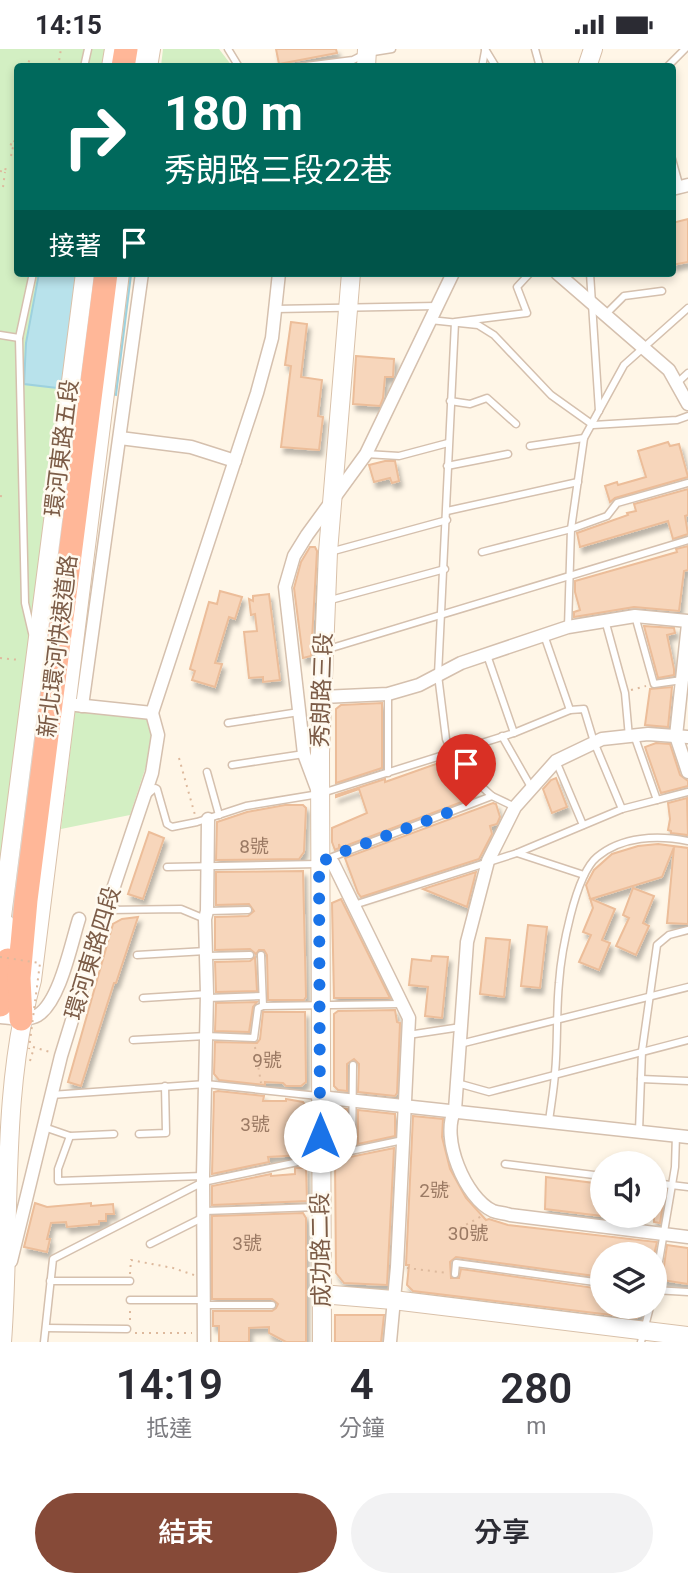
<!DOCTYPE html>
<html lang="zh-TW">
<meta charset="utf-8">
<style>
:root{--surface:#fff;--page:#f2f2f3;--text:#2b2b33;--muted:#7c7c81;--accent:#864a38}
body{margin:0;font-family:Roboto,"Noto Sans TC",sans-serif;background:var(--page);color:var(--text);height:100vh;display:flex;flex-direction:column;font-size:26px;white-space:nowrap}
*{box-sizing:border-box;margin:0}
p{font-size:23px;color:var(--muted)}
.icon{flex:none;width:38px;height:38px;fill:none;stroke:currentColor;stroke-width:2;stroke-linecap:round;stroke-linejoin:round}
.map{position:relative;height:1293px;overflow:hidden}
.panel{display:flex;flex-direction:column;background:var(--surface);flex:1}
.panel>*{flex:none}
.hud{position:absolute;left:14px;top:14px;width:662px;height:214px;border-radius:7px;box-shadow:0 4px 10px #0003;background:#00695c;color:#fff;overflow:hidden}
.tools{position:absolute;left:590px;top:1102px;display:grid;gap:14px}
.tools a{display:grid;place-items:center;width:77px;height:77px;border-radius:50%;background:var(--surface);box-shadow:0 4px 10px #0003;font-size:35px}
.pin{position:absolute;display:grid;place-items:center;width:60px;height:60px;color:#fff;margin:-72px -30px;border-radius:50% 50% 50% 0;rotate:-45deg;box-shadow:0 0 7px #0007}
.pin .icon{rotate:45deg}
.me{position:absolute;width:77px;margin:-38px;rotate:0deg;stroke-linejoin:round;filter:drop-shadow(0 0 5px #0008)}
.turn{display:flex;align-items:center;gap:24px;height:147px;padding:0 35px;font-size:32px}
.turn .icon{width:91px;height:91px;stroke-width:2.5}
.turn b{display:block;font-size:49px;line-height:60px}
.then{display:flex;align-items:center;height:66px;padding:0 35px;background:#0003;gap:14px;font-size:26px}
.eta{display:flex;justify-content:space-evenly;align-items:center;height:119px;text-align:center}
.eta b{font-size:42px;font-weight:600;line-height:49px}
.cta{display:flex;gap:14px;margin-top:auto;padding:14px 35px}
.cta a{flex:1;height:80px;border-radius:42px;background:var(--accent);color:#fff;font-size:28px;font-weight:600;line-height:80px;text-align:center}
.cta a+a{background:var(--page);color:var(--text)}
.status{display:flex;justify-content:space-between;align-items:center;height:49px;padding:0 35px;background:var(--surface);direction:ltr}
.status svg{height:19px;fill:currentColor}
.map>svg:first-child{display:block}
</style>
<div class="status"><b>14:15</b><svg viewBox="0 0 49 12"><path d="M0 12V9h3v3zM5 12V6h3v6zM10 12V3h3v9zM15 12V0h3v12zM26 1h20v11H26zM47 4h2v5h-2z"/></svg></div>
<div class="map">
<svg width="688" height="1293" viewBox="0 0 688 1293">
<defs>
<filter id="shadow"><feDropShadow dx="3" dy="5.5" stdDeviation="2" flood-color="#0004"/></filter>
</defs>
<rect width="100%" height="100%" fill="#fff6e7"/>
<g fill="#d3efc3">
<path d="M0,0H109L107,17L18,18V224H80L30,608L26,614L0,811Z"/>
<path d="M163,0H219L232,17H161Z"/>
<path d="M75,661L150,670L153,696L130,766L61,780Z"/>
</g>
<path fill="#b8e2eb" stroke="#9dd1de" stroke-width="2" d="M39,224H114L131,226L116,346L24,335L26,294Z"/>
<g fill="#f7d6bb" stroke="#ecbd99" stroke-width="2" filter="url(#shadow)">
<path d="M276,0H336L337,4L279,15Z"/>
<path d="M688,170V213L672,216V174Z"/>
<path d="M291,273L307,275L301,328L322,331L318,367L323,368L319,401L281,398L291,317L285,316Z"/>
<path d="M356,307L394,310L393,328H385L383,349L380,357L353,355Z"/>
<path d="M668,393L670,397L679,395L688,428L615,449L610,453L605,437L617,433L618,436L646,428L638,402Z"/>
<path d="M385,412H395L399,432L392,434L390,429L374,433L369,416Z"/>
<path d="M688,440V466L685,467L688,485L673,490L668,472L580,498L577,484L628,466L627,464L636,462L634,455Z"/>
<path d="M688,497V521L684,522L679,562L634,558L574,568V563L580,561L575,543V532L677,503L676,500Z"/>
<path d="M310,498H315L317,502L311,607L303,609L294,539L301,513Z"/>
<path d="M220,542L242,548L235,570L229,568L215,614L222,615L215,638L192,631L195,622L190,620L209,553L217,555Z"/>
<path d="M269,545L280,631L263,633V628L249,629L244,583L257,582L255,565L251,566L249,550L253,552V547Z"/>
<path d="M644,577L674,579L675,584L667,586L674,620V626L658,629Z"/>
<path d="M672,638L668,678L645,676L650,640Z"/>
<path d="M382,654V719L336,734V660L341,656Z"/>
<path d="M656,694L670,695L680,726L688,732V737L661,744L645,698Z"/>
<path d="M450,710L459,734L466,731L475,748L340,799L339,795V799L335,801L332,793V779L367,764L359,740L336,748V746L385,730V733Z"/>
<path d="M556,729L567,758L552,764L543,740L551,731Z"/>
<path d="M687,749L688,786L671,784V782L668,781L670,770L668,754Z"/>
<path d="M493,754L496,755L500,768L497,775L490,777L492,785L479,810L361,848L358,844L345,809Z"/>
<path d="M285,756H303L306,759L304,803L299,810L216,811L217,773L247,763Z"/>
<path d="M149,783L164,789L143,850L128,845Z"/>
<path d="M658,795L688,799V875L667,874L674,798L662,828L591,850L615,860L602,891L610,894L599,921L579,913L591,886L583,883L593,859L586,836L594,821L612,805L638,797Z"/>
<path d="M303,822L306,948L304,951H268L267,906L264,901H259L256,905L250,900L215,901V868L248,867L254,862L249,855L216,856V823Z"/>
<path d="M476,823L467,858L423,840Z"/>
<path d="M633,839L654,847L643,874L649,877L636,906L616,897L629,869L623,866Z"/>
<path d="M341,850L390,949H334L332,854Z"/>
<path d="M138,868L116,934H114L81,1037L68,1033L113,875L122,870Z"/>
<path d="M528,876L547,878L540,939L521,937Z"/>
<path d="M486,889L510,891L504,948L480,945Z"/>
<path d="M432,907L448,908L442,969L425,967L428,938L409,936L412,910L431,912Z"/>
<path d="M255,908L257,942L216,943L215,913L250,912Z"/>
<path d="M257,953L253,958L249,983L215,982L216,954Z"/>
<path d="M395,961L397,973L400,974L397,1044L395,1047L358,1043L359,1015L354,1010L347,1015V1042L338,1041L334,1037V965L338,962Z"/>
<path d="M263,963H305L306,1033L301,1037H286L283,1034L265,1033V1036L219,1031L214,1025L215,993L257,994L260,990Z"/>
<path d="M218,1042L264,1047L263,1052H286V1050L303,1053L306,1057V1102L303,1106L268,1108L269,1113L212,1125L214,1043Z"/>
<path d="M337,1059L347,1060L346,1097L335,1100L334,1064Z"/>
<path d="M358,1061L395,1065V1087L358,1095Z"/>
<path d="M413,1067L443,1070L442,1088L450,1120L466,1149L486,1171L489,1170L508,1176L657,1193L654,1206H602V1228L456,1208L450,1213L451,1229H459L461,1220L602,1240V1258H642L640,1267L636,1269L413,1242L407,1236L409,1216H406Z"/>
<path d="M394,1099L387,1236L344,1234L336,1224L335,1111Z"/>
<path d="M295,1119H306L307,1152L212,1156V1137L271,1125V1127L295,1125Z"/>
<path d="M546,1128L602,1135V1167L545,1160Z"/>
<path d="M654,1141L665,1143L660,1174L654,1173Z"/>
<path d="M35,1154L47,1158L91,1154V1157L113,1155L114,1165H106V1172H99V1175L67,1178L66,1173L51,1174L47,1190H50L47,1203L24,1198Z"/>
<path d="M303,1164L306,1169V1293H286L269,1284V1278L249,1279V1293H219V1277H213V1262H272L276,1259L278,1255L272,1250H212V1167Z"/>
<path d="M667,1196L688,1199V1235L662,1231Z"/>
<path d="M335,1266H384L381,1293H335Z"/>
</g>
<g fill="none" stroke-linecap="round" stroke-linejoin="round">
<g stroke="#d5c0ae" stroke-width="9">
<g id="lane">
<path d="M228,0L239,18"/>
<path d="M485,0L496,18"/>
<path d="M535,0L540,18"/>
<path d="M84,18L88,0"/>
<path d="M298,18L353,11L367,4L392,0"/>
<path d="M482,18L485,2"/>
<path d="M667,18L685,0"/>
<path d="M672,110L680,139"/>
<path d="M590,224L599,362"/>
<path d="M275,260L437,257"/>
<path d="M605,266L624,247L662,242"/>
<path d="M430,271L478,276L494,286L551,346L593,376L677,371L688,367"/>
<path d="M0,286L19,289"/>
<path d="M677,334L688,324"/>
<path d="M450,352L470,355L487,349L516,375"/>
<path d="M530,397L584,389"/>
<path d="M366,405L399,407L448,394"/>
<path d="M447,417L508,405"/>
<path d="M447,462L578,433"/>
<path d="M330,503L447,471"/>
<path d="M482,503L571,480L607,467L617,454L688,434"/>
<path d="M327,552L445,520"/>
<path d="M635,567L654,635L682,631"/>
<path d="M605,571L625,644L629,688"/>
<path d="M568,578L571,480L584,389L624,316L688,259"/>
<path d="M32,584L25,554L19,289L33,224"/>
<path d="M544,586L570,661"/>
<path d="M325,601L688,491"/>
<path d="M487,606L514,684"/>
<path d="M228,674L299,663"/>
<path d="M634,686L657,751"/>
<path d="M502,687L531,738"/>
<path d="M556,712L583,776"/>
<path d="M232,716L304,705"/>
<path d="M207,723L219,766"/>
<path d="M388,724V645"/>
<path d="M147,746L155,739L157,740L167,775L172,778L197,773L246,757L319,745L514,684L570,661L584,660L594,693L622,760"/>
<path d="M515,758L492,747L471,728L452,703L446,690L438,626L455,273L527,264L517,238L530,224"/>
<path d="M517,804L584,826"/>
<path d="M327,810L492,747"/>
<path d="M167,818L318,815"/>
<path d="M354,856L517,804L622,760L688,743"/>
<path d="M107,861L181,860L205,870"/>
<path d="M208,862L248,861"/>
<path d="M137,906L206,902"/>
<path d="M261,906L263,957L401,955"/>
<path d="M207,907L250,906"/>
<path d="M143,949L207,945"/>
<path d="M208,949L262,947"/>
<path d="M408,986L461,978"/>
<path d="M133,991L206,987L254,989L258,959L263,957"/>
<path d="M460,995L688,938"/>
<path d="M641,1030L688,1032"/>
<path d="M457,1034L489,1043L688,991"/>
<path d="M51,1046L206,1035L318,1047"/>
<path d="M549,1072C551,1056 554,1040 555,1024C558,994 556,964 559,934C561,904 575,826 597,808C622,787 658,786 688,792"/>
<path d="M44,1078L70,1087L114,1085"/>
<path d="M639,1082L642,1002L657,896L669,886L688,881"/>
<path d="M139,1085L166,1084L165,1037"/>
<path d="M70,1087L58,1120V1132L203,1127"/>
<path d="M352,1101L353,1016"/>
<path d="M505,1115L602,1127"/>
<path d="M654,1134L688,1138"/>
<path d="M204,1162L318,1158"/>
<path d="M150,1195L202,1169"/>
<path d="M455,1225L456,1214L602,1234"/>
<path d="M50,1232H130"/>
<path d="M654,1241L688,1243"/>
<path d="M654,1242L675,1118L676,1086"/>
<path d="M130,1251H205"/>
<path d="M204,1256H272"/>
<path d="M46,1279L127,1280"/>
<path d="M44,1293L53,1210L203,1133L403,1091"/>
<path d="M641,1293L650,1258"/>
</g>
</g>
<g stroke="#d5c0ae" stroke-width="15">
<g id="street">
<path d="M137,18L139,0"/>
<path d="M672,140L688,136"/>
<path d="M557,224L669,321L688,355"/>
<path d="M120,389L191,398L235,412"/>
<path d="M688,575L676,687L688,723"/>
<path d="M322,648L388,645L419,636L461,614L568,578L635,567L688,572"/>
<path d="M76,656L152,664"/>
<path d="M82,657L142,224"/>
<path d="M152,664L257,344L272,289L279,224"/>
<path d="M688,688L648,685L602,690L556,712L515,758L488,812L467,893L455,1061C440,1088 465,1149 493,1162C498,1164 505,1164 510,1166L688,1188"/>
<path d="M317,740L304,705L285,538L294,507L307,486L366,405L453,224"/>
<path d="M319,814H333L409,969L397,1218L390,1293"/>
<path d="M2,914L8,873"/>
<path d="M0,968C12,969 28,972 38,966C60,952 71,895 79,870"/>
<path d="M320,1048L688,1088"/>
<path d="M11,1212L61,1007L106,861L152,724L158,686L152,664"/>
<path d="M204,1293L203,1127L207,945L205,870L207,862L208,770"/>
</g>
</g>
<g stroke="#d9c1aa" stroke-width="20">
<g id="secondary">
<path d="M111,18L114,0"/>
<path d="M148,18L151,0"/>
<path d="M366,18L367,0"/>
<path d="M587,18L593,0"/>
<path d="M0,883L85,224"/>
<path d="M321,1245L393,1251L688,1287"/>
<path d="M2,1293C11,1175 0,1045 32,931L120,224"/>
<path d="M322,1293L320,704L328,503L351,224"/>
</g>
</g>
<g stroke="#ddd5cf" stroke-width="25">
<g id="highway">
<path d="M123,18L126,0"/>
<path d="M0,956L8,911"/>
<path d="M21,970L19,929L26,851L106,224"/>
</g>
</g>
<g stroke="#ddb99d" stroke-width="2" stroke-dasharray="2 5" stroke-linecap="butt">
<path d="M28,12L31,13L30,18"/>
<path d="M58,18L61,0"/>
<path d="M10,95L18,98"/>
<path d="M11,107L18,75"/>
<path d="M0,122L5,123L6,117"/>
<path d="M3,138L5,123"/>
<path d="M0,447L6,448"/>
<path d="M0,609L20,611"/>
<path d="M631,641L646,637"/>
<path d="M179,709L195,766"/>
<path d="M33,998L50,1003"/>
<path d="M255,998L261,1034"/>
<path d="M30,1012L33,1002"/>
<path d="M442,1141L453,1135"/>
<path d="M460,1179L482,1167"/>
<path d="M407,1219L447,1224"/>
<path d="M130,1225L131,1211L173,1219L194,1226"/>
<path d="M130,1271V1259"/>
<path d="M135,1284H192"/>
</g>
<use href="#lane" stroke="#fff" stroke-width="6"/>
<use href="#street" stroke="#fff" stroke-width="12"/>
<use href="#secondary" stroke="#fff" stroke-width="18"/>
<use href="#highway" stroke="#ffb798" stroke-width="23"/>
<path stroke="#ddb99d" stroke-width="2" stroke-dasharray="2 5" stroke-linecap="butt" d="M0,908L40,914L29,1000"/>
</g>
<g fill="none" stroke-linecap="round" stroke-linejoin="round">
<path stroke="#1a73e8" stroke-width="12" stroke-dasharray="0 21.6" d="M320,1087L319,814L337,805L466,757"/>
</g>
<g text-anchor="middle" dominant-baseline="central" stroke-width="5" stroke-linejoin="round" paint-order="stroke">
<g font-size="19" fill="#9b7a64">
<text x="254" y="797">8號</text>
<text x="267" y="1011">9號</text>
<text x="255" y="1075">3號</text>
<text x="434" y="1141">2號</text>
<text x="468" y="1184">30號</text>
<text x="247" y="1194">3號</text>
</g>
<g font-size="23" fill="#7c5c47" stroke="#fffaf0">
<text transform="translate(62 399) rotate(-83)">環河東路五段</text>
<text transform="translate(58 597) rotate(-83)">新北環河快速道路</text>
<text transform="translate(322 641) rotate(-88)">秀朗路三段</text>
<text transform="translate(93 904) rotate(-73)">環河東路四段</text>
<text transform="translate(321 1201) rotate(-91)">成功路二段</text>
</g>
</g>
</svg>
<div class="tools">
<a><svg class="icon" aria-label="sound" viewBox="0 0 24 24"><path d="M4 9h4l5-4v14l-5-4H4zM17 9q2 3 0 6"/></svg></a>
<a><svg class="icon" aria-label="layers" viewBox="0 0 24 24"><path d="M12 4l9 5-9 5-9-5zM3 14l9 5 9-5"/></svg></a>
</div>
<div class="pin" style="left:466px;top:757px;background:#d93025"><svg class="icon" aria-label="arrive" viewBox="0 0 24 24"><path d="M6 21V4h12l-3 4 3 4H6"/></svg></div>
<svg class="me" style="left:320px;top:1087px" viewBox="-20 -20 40 40"><circle r="19" fill="#fff"/><path d="M0-13L10 11 0 6-10 11z" fill="#1a73e8"/></svg>
<div class="hud">
<div class="turn"><svg class="icon" aria-label="right" viewBox="0 0 24 24"><path d="M7 20v-9h11M14 6l5 5-5 5"/></svg><div><b>180 m</b>秀朗路三段22巷</div></div>
<div class="then">接著<svg class="icon" aria-label="arrive" viewBox="0 0 24 24"><path d="M6 21V4h12l-3 4 3 4H6"/></svg></div>
</div>
</div>
<section class="panel">
<div class="eta">
<div><b>14:19</b><p>抵達</p></div>
<div><b>4</b><p>分鐘</p></div>
<div><b>280</b><p>m</p></div>
</div>
<div class="cta"><a>結束</a><a>分享</a></div>
</section>
